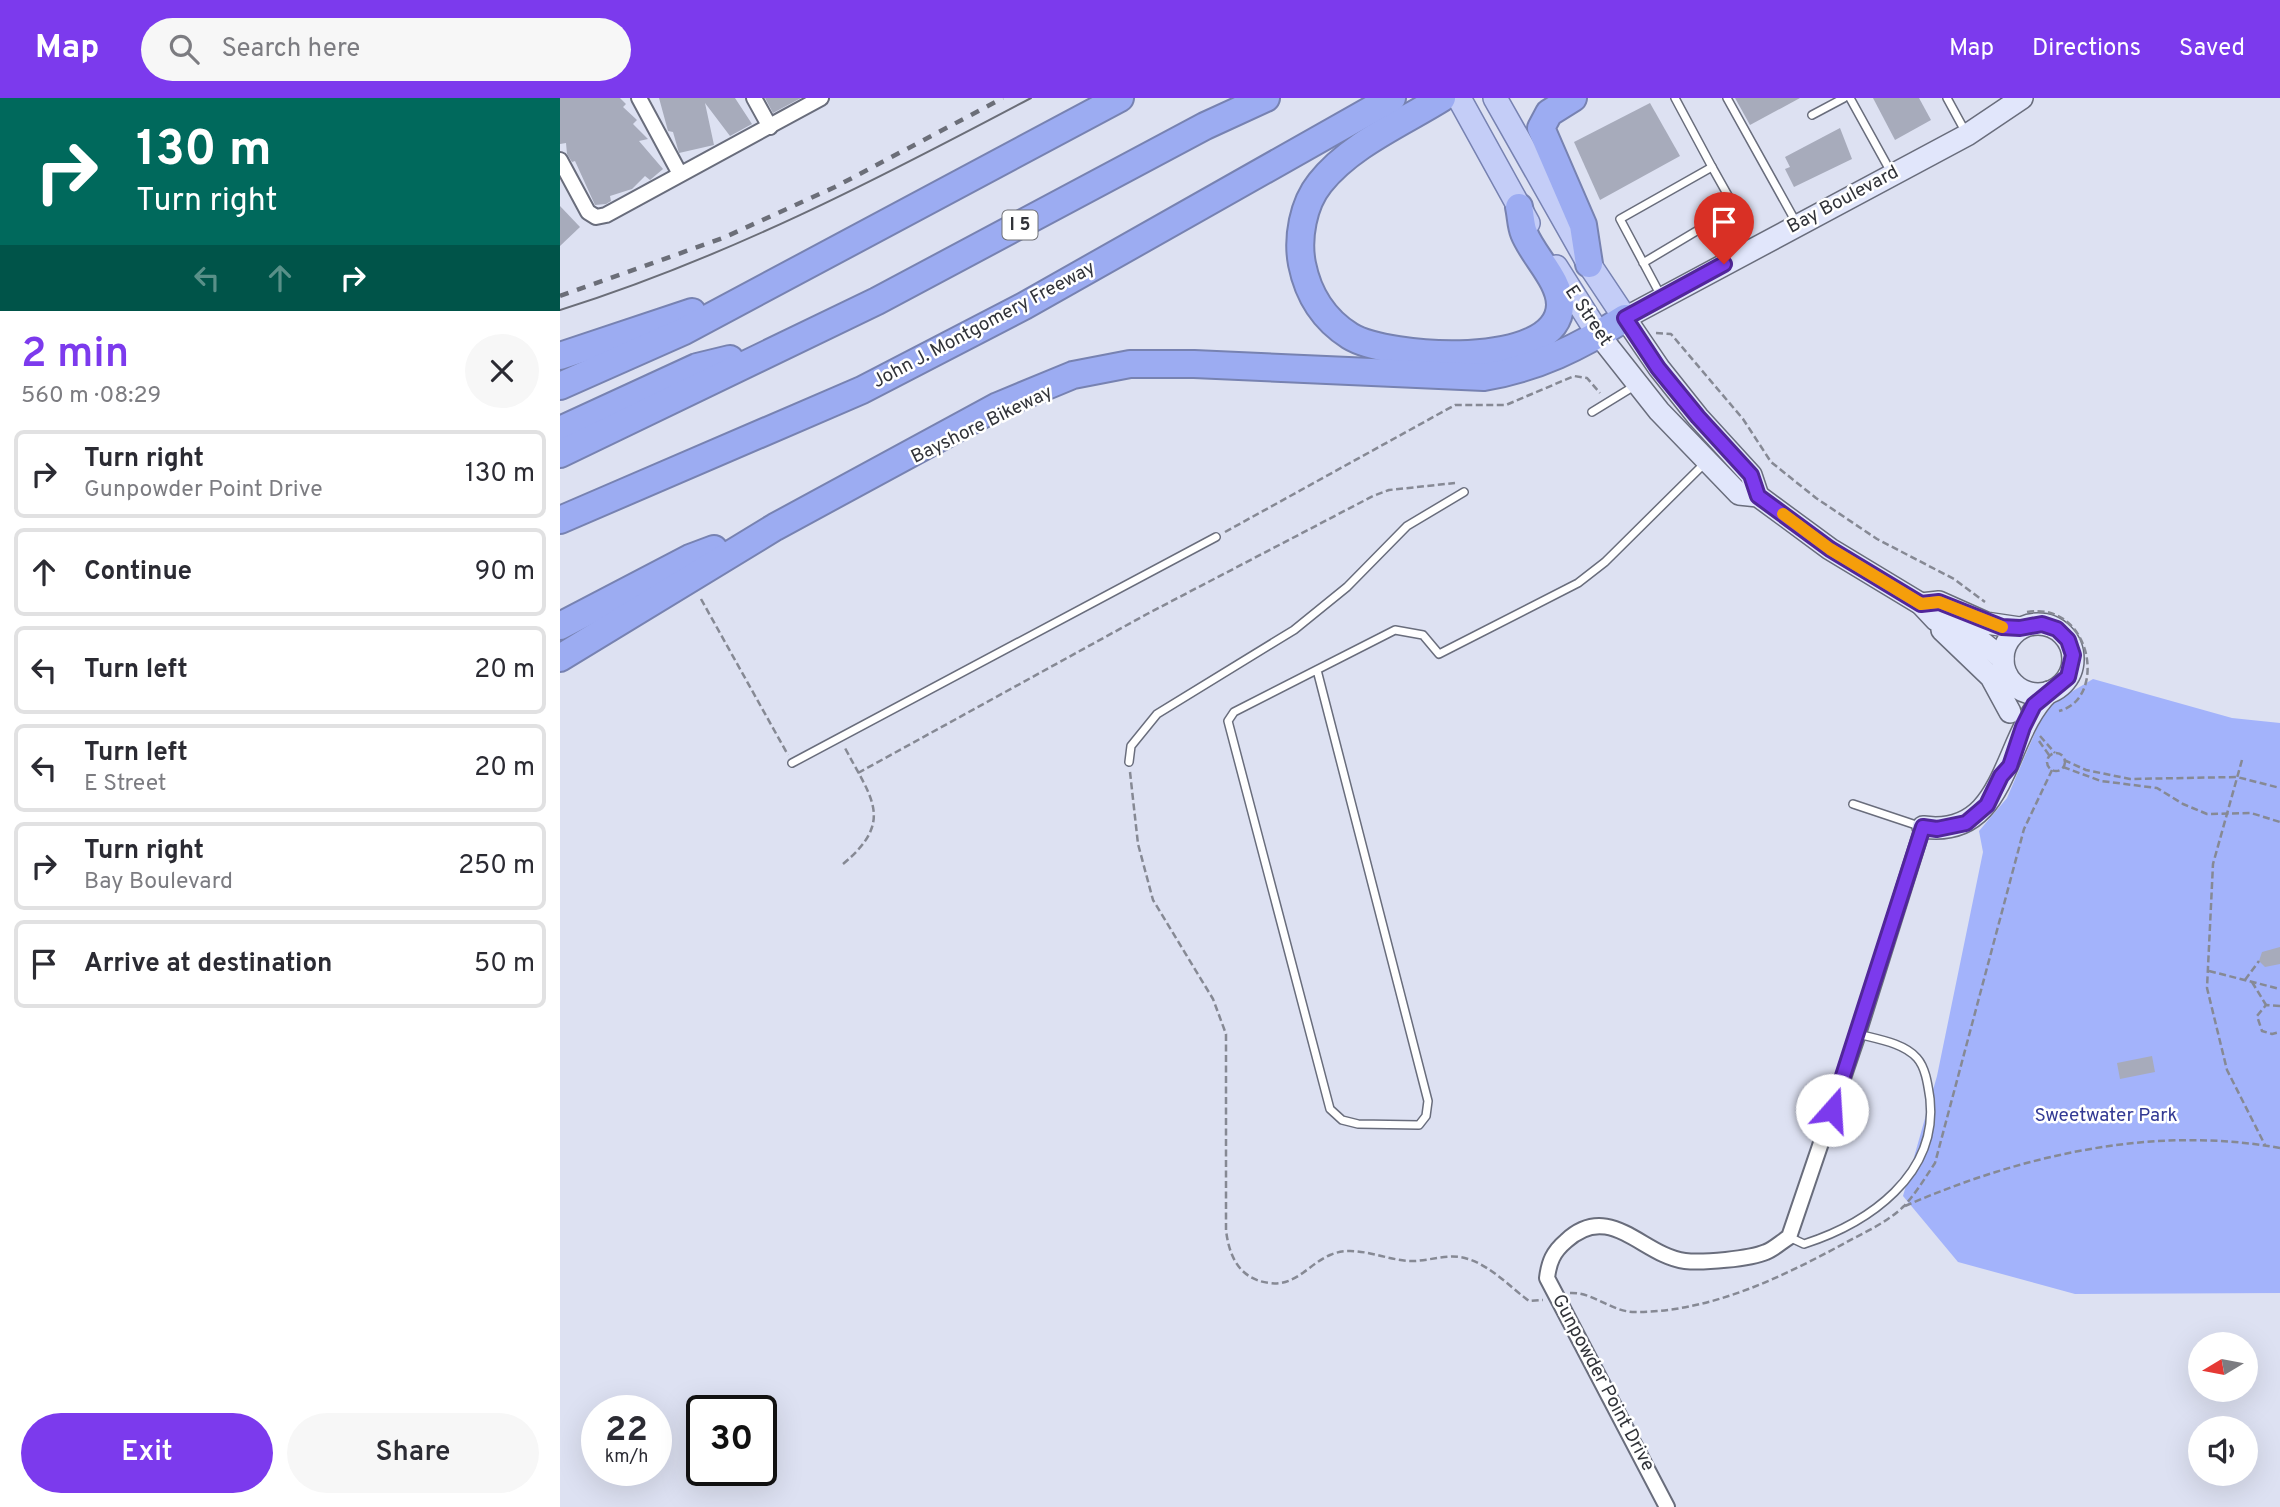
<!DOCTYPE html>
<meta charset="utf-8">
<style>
:root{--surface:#fff;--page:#f7f7f7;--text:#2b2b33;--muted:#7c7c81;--line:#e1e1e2;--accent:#7c3aed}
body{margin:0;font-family:Overpass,sans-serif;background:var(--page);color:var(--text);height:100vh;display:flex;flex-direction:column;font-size:26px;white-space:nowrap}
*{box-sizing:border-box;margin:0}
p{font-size:23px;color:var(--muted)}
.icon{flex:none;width:38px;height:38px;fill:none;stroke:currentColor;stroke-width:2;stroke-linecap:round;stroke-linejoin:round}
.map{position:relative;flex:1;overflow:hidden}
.sheet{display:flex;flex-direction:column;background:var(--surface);width:560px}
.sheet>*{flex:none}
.guide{background:#00695c;color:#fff;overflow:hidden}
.needle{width:46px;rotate:260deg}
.buttons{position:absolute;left:1628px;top:1234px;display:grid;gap:14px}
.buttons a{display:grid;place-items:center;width:70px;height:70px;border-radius:50%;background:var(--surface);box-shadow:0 7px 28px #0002;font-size:35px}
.speed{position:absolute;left:21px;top:1297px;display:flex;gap:14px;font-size:35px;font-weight:700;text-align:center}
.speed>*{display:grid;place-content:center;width:91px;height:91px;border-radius:50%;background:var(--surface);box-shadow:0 7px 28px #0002;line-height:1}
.speed small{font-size:18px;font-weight:400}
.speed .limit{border:4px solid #111;border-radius:10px;background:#fff;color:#111}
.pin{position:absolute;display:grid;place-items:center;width:60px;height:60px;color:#fff;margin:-72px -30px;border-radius:50% 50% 50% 0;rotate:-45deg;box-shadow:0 0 7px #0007}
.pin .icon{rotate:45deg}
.me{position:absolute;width:77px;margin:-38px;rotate:19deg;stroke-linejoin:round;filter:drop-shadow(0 0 5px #0008)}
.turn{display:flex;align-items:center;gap:24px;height:147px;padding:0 21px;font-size:32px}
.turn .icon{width:91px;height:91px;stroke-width:2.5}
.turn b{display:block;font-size:49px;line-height:60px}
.lanes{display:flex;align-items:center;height:66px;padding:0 21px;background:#0003;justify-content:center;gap:35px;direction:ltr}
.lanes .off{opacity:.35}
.round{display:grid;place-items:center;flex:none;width:74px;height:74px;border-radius:37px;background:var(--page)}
.head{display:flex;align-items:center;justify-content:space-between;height:119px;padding:0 21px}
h1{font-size:42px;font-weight:600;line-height:52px;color:var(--accent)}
.action{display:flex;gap:14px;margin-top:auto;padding:14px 21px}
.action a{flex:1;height:80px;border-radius:42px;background:var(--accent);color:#fff;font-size:28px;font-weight:600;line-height:80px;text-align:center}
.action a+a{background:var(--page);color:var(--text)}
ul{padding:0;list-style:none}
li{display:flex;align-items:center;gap:21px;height:88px;margin:0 14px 10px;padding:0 7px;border:4px solid var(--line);border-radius:10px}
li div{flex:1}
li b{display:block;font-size:26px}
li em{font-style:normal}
header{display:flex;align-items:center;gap:42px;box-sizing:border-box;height:98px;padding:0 35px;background:var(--accent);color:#fff}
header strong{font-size:33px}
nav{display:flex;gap:38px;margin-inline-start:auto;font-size:24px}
.search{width:490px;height:63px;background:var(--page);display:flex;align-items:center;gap:18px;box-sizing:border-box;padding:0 24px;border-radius:38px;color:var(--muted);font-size:26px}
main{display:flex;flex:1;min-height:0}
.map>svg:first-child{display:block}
</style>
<header>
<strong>Map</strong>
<div class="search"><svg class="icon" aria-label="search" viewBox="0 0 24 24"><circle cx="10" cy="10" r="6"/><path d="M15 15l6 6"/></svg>Search here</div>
<nav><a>Map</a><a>Directions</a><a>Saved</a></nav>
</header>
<main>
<section class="sheet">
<div class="guide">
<div class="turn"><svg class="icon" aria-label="right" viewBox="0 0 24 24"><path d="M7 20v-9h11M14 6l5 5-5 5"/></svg><div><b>130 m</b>Turn right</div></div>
<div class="lanes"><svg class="icon off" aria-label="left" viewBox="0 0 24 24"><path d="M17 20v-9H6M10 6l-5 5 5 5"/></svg><svg class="icon off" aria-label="ahead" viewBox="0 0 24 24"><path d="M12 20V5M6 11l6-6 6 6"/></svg><svg class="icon" aria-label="right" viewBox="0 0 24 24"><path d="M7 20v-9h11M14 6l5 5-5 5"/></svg></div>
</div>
<div class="head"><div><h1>2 min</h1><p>560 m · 08:29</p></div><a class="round"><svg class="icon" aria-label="close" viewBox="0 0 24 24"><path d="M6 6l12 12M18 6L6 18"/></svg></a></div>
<ul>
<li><svg class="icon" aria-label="right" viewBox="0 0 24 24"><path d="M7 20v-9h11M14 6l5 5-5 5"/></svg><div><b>Turn right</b><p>Gunpowder Point Drive</p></div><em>130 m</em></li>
<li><svg class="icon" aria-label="ahead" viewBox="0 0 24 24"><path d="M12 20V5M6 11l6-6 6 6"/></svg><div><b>Continue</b></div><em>90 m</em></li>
<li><svg class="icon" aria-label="left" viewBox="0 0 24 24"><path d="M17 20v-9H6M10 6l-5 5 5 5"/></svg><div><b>Turn left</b></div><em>20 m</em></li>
<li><svg class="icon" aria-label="left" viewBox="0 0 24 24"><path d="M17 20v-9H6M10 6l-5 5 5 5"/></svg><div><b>Turn left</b><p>E Street</p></div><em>20 m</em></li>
<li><svg class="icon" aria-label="right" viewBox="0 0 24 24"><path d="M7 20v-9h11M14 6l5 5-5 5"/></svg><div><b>Turn right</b><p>Bay Boulevard</p></div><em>250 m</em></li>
<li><svg class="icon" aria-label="arrive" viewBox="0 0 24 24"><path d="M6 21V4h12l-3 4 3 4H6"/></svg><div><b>Arrive at destination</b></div><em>50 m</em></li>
</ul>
<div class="action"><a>Exit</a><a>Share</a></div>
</section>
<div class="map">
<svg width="1720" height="1409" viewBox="0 0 1720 1409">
<rect width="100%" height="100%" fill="#dde1f2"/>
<path fill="#a3b3fb" d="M1533,581L1672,620L1720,625V1195L1515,1196L1398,1164L1343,1098L1377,978L1423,754L1419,733L1447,700L1486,609Z"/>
<g fill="#a7abbb">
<path d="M0,0H60L66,6L63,9L77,22L73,26L88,41L79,43L103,71L90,82L85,78L72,91L50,98L51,103L46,106L35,107L15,63L12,64L7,56L6,45L0,46Z"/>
<path d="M99,0H175L192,26L170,38L145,5L154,47L119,55L113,34L108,33Z"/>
<path d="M205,0H241L213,15Z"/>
<path d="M1175,0H1240L1190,27Z"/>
<path d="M1313,0H1359L1371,22L1335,42Z"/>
<path d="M1090,5L1120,58L1040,102L1014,44Z"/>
<path d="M1280,30L1292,61L1234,89L1225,71L1230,69L1225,59Z"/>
<path d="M0,108L20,129L0,148Z"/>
<path d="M1720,849V866L1705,869L1699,863L1702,854Z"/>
<path d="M1592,958L1595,974L1560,981L1557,965Z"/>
</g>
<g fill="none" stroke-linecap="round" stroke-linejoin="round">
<g stroke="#696d7c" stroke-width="10">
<g id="lane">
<path d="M1115,0L1152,69"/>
<path d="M1167,0L1237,126"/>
<path d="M1290,0L1332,76"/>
<path d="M1387,0L1405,33"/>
<path d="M1252,17L1284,0"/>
<path d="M1083,165L1175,110L1152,69L1060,121L1101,198"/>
<path d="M1032,314L1076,287"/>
<path d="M757,572L868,1003L866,1018L859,1027L798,1026L782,1022L770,1011L668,623L674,614L835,532L863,537L879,556L1018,485L1045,464L1146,364"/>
<path d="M569,664L571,648L597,616L734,532L787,489L847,428L904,394"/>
<path d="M232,665L656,439"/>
<path d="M1293,706L1359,728"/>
<path d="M1229,1139L1244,1146C1309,1125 1378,1077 1370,1001C1368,988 1366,970 1357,960C1344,945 1317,941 1298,936"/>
</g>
</g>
<g stroke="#696d7c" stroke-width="18">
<g id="street">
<path d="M79,0L120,76"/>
<path d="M194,0L210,29"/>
<path d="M0,62L28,114L36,119L46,117L261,0"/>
<path d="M1107,1409L987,1180C989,1164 993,1154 1006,1143C1050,1102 1083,1158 1125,1163C1142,1165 1190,1161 1206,1154C1214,1151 1221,1144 1229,1139L1298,936L1363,729"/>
</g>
</g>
<g stroke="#696d7c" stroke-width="24">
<g id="secondary">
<path d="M1039,237L1099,313L1179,396L1198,398L1270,451L1361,506L1376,522L1418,541L1443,561"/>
<path d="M1198,398L1191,377L1138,319L1099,270L1065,220L1407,37L1462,0"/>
<path d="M1361,506L1379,504L1426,525L1460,530"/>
<circle cx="1478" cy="561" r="35"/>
<path d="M1382,532L1431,579L1450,614"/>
<path d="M1363,729C1449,741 1442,637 1489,594"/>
</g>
</g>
<g stroke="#7782b1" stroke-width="26">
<g id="primary">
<path d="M899,0L968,125"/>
<path d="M935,0L1029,166L1065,220"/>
<path d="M996,169L1039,237"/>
</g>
</g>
<g stroke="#7782b1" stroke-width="30">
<g id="highway">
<path d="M882,0C842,25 790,47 760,85C743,106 737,140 742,166C748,196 763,221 790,238C827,261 999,273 1000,207C1000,182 973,158 964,135C961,128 961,118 959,109"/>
<path d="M1013,0L989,15L981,30L1023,127L1029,166"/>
<path d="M0,258L132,214"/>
<path d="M0,288L124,233L560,0"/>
<path d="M0,332L137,269L170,261"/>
<path d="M0,356L317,203L645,28L706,0"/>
<path d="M0,422L302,292L464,208L832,0"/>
<path d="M0,528L130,460L154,451"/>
<path d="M0,560L215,429L438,308L513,277L570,266H634L924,279C977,270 1020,249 1065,220"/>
</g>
</g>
<g stroke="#868994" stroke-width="2.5" stroke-dasharray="7 3.5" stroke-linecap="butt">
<path d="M1096,235L1111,236L1183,321L1211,364L1256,400L1317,441L1394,481L1425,504"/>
<path d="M665,434L895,307H946L1014,278L1027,280L1040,295"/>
<path d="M141,501L228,657"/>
<path d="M1467,514C1532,503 1548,601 1499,613"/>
<path d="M1480,638L1495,655"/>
<path d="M1479,643L1489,657"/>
<circle cx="1496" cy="664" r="9"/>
<path d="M1504,662L1526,672L1570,681L1677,679L1720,690"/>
<path d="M1682,662L1653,766L1647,890L1667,972L1705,1047"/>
<path d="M1503,669L1541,683L1597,690L1623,706L1647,716L1691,715L1720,724"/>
<path d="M570,674L578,746L593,802L653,901L666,936V1132C669,1158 679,1181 709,1185C735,1189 749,1166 770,1157C797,1145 827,1164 855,1163C873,1162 890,1155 908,1161C931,1168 950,1189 969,1203L983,1202"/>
<path d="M298,675L587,516L813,398L829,392L895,385"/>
<path d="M283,766C336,722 310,699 284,648"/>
<path d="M1649,873L1720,891"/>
<path d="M1685,882L1699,863"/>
<path d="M1692,884L1706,907"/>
<path d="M1720,908L1706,907L1697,918L1702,933L1712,936L1720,934"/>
<path d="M1345,1108C1462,1057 1593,1027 1720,1050"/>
<path d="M1010,1195C1034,1194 1051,1214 1075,1214C1151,1214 1220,1180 1285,1145C1305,1134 1328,1124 1344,1108C1356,1095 1365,1080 1375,1065L1464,731L1492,672"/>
</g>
<use href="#lane" stroke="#fff" stroke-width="7"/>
<use href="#street" stroke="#fff" stroke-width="14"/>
<use href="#secondary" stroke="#e1e6fb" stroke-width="21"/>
<use href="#primary" stroke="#c4cdf7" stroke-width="23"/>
<use href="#highway" stroke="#9cacf2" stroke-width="26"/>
<path stroke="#6b6e78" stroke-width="2" d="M0,212C166,160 318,81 471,0"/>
<path stroke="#6b6e78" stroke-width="4.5" stroke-dasharray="9 9" stroke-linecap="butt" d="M0,198L163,140L275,89L443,0"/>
</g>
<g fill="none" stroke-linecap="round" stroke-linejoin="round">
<g stroke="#51269a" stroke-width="18">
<path id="route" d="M1164,166L1065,220L1098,270L1138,319L1191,377L1198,398L1270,451L1361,506L1379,504L1442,529L1460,530L1482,526L1497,531L1508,542L1513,557L1508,579L1474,607L1463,629L1450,668L1441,678L1427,707L1406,725L1377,731L1363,729L1272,1012"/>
</g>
<use href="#route" stroke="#7c3aed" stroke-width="12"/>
<path stroke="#f59e0b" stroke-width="12" d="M1223,416L1270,451L1361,506L1379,504L1442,529"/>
</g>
<g text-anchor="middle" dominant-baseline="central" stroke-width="5" stroke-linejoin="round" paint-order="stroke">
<rect fill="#fff" stroke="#6f7074" stroke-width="2" x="442.5" y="112.5" width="35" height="29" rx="5"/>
<g font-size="18" font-weight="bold" fill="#313339">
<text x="460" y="127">I 5</text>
</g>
<g font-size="19" fill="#313339" stroke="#fff">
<text transform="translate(1283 102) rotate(-28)">Bay Boulevard</text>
<text transform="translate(1028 218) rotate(56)">E Street</text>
<text transform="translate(424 227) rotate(-28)">John J. Montgomery Freeway</text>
<text transform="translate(422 327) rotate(-26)">Bayshore Bikeway</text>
<text transform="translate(1043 1285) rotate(62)">Gunpowder Point Drive</text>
</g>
<g font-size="19" fill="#333a94" stroke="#fff">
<text x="1546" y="1018">Sweetwater Park</text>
</g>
</g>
</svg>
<div class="buttons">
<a><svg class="needle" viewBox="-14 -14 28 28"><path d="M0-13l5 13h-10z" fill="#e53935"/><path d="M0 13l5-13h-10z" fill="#7c7c81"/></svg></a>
<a><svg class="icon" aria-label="sound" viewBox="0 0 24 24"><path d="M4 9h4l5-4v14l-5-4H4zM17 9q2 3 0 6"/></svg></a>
</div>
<div class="speed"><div>22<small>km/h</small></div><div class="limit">30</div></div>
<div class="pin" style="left:1164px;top:166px;background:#d93025"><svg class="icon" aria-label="arrive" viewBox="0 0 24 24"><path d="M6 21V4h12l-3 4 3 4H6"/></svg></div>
<svg class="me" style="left:1272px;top:1012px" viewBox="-20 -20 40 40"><circle r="19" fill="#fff"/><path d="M0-13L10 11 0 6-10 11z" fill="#7c3aed"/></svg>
</div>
</main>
